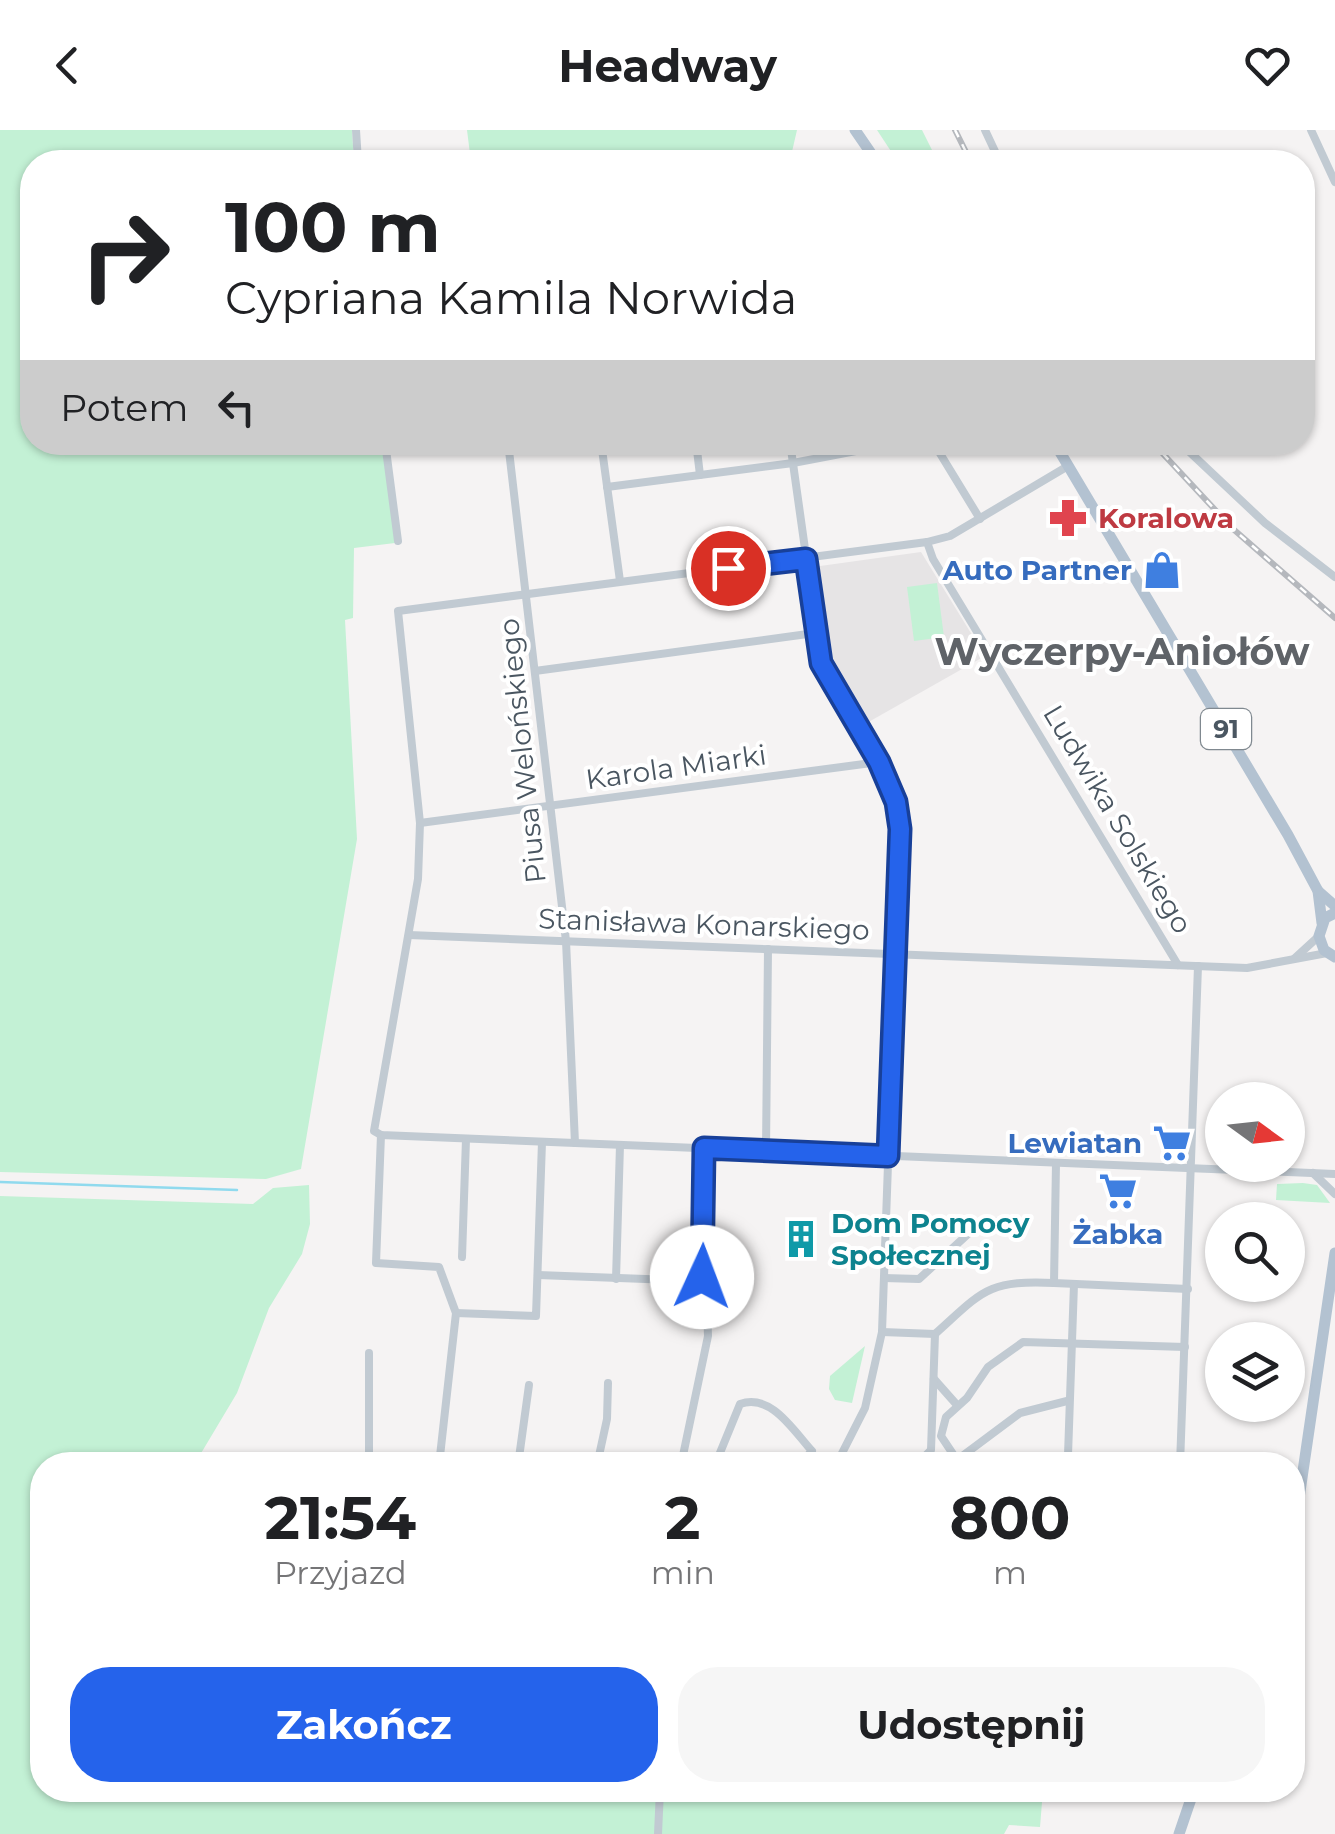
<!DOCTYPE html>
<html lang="pl">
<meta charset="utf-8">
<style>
:root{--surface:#fff;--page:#f6f6f6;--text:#202124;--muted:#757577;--accent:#2563eb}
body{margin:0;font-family:Montserrat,sans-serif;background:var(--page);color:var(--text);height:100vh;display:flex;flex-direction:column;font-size:38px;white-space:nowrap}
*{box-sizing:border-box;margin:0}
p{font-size:32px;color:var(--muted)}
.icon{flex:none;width:55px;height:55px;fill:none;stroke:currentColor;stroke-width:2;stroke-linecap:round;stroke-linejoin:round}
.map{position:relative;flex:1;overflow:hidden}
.sheet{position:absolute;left:30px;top:1322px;width:1275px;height:350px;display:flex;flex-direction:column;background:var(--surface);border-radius:40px;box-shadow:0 2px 8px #0004}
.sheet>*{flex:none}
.banner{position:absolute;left:20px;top:20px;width:1295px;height:305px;border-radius:40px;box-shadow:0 2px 8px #0004;background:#fff;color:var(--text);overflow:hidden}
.needle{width:65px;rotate:105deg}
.tools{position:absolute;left:1205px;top:952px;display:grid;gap:20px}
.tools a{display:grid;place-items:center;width:100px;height:100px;border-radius:50%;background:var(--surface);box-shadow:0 2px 8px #0004;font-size:50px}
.pin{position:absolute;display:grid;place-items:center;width:85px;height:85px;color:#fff;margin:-42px;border:5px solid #fff;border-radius:50%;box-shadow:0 2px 10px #0007}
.me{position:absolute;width:110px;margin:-55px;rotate:2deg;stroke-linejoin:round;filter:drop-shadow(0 0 8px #0008)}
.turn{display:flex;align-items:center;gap:35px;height:210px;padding:0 40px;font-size:45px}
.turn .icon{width:130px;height:130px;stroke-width:2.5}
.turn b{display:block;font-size:70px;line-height:85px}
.then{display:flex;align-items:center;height:95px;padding:0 40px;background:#0003;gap:20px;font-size:38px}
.eta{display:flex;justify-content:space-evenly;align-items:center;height:170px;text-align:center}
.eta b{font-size:60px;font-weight:700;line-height:70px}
.button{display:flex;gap:20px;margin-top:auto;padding:20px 40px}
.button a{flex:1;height:115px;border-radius:40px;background:var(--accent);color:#fff;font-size:40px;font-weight:700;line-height:115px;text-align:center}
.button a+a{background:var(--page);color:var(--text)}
header{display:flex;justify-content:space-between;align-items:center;height:130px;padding:0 40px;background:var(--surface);font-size:45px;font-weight:700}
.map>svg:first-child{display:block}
</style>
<header><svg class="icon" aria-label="back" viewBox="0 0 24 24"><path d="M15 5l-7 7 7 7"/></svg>Headway<svg class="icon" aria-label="heart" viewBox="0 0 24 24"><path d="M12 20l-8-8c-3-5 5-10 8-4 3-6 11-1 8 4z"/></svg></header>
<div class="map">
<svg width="1335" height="1704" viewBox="0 0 1335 1704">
<rect width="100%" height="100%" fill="#f5f3f3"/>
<path fill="#e6e4e5" d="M921,422L985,526L865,594L825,522L813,437Z"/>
<g fill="#c3f1d5">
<path d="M0,0H352L354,32H32V312L382,313L395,413L354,418L353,488L345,490L357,709L301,1039L266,1049L0,1042Z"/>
<path d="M467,0H797L791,26L782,32H471Z"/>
<path d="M877,0H922L938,32H898Z"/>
<path d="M937,453L944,507L914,511L907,457Z"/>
<path d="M1303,1053L1317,1055L1330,1073L1276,1070L1277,1054Z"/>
<path d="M309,1055L310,1094L302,1124L269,1178L237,1263L197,1330L193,1335H42V1660H1043L1040,1697L1009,1695L1004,1704H0V1066L253,1074L273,1058Z"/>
<path d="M865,1216L852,1273L835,1270L829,1259L830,1246Z"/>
</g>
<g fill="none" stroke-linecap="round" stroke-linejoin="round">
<path stroke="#90daee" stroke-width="2.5" d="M0,1052L237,1060"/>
<g stroke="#c1cad2" stroke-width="8">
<path d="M356,0L358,32"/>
<path d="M985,0L1000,32"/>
<path d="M1311,0L1335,52"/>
<path d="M385,312L398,411"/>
<path d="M508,312L566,811L575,1013"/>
<path d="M601,312L620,451"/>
<path d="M696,312L700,345"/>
<path d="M790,312L821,533L879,632L896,672L900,699L882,1202L865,1278L836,1335"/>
<path d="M933,312L980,389"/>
<path d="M1179,312L1265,393L1335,447"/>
<path d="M1068,336L950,406L927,412L398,481L420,693L418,749L374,1001L381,1005L1335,1044"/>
<path d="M607,357L793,333L903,312"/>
<path d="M927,412L933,429L1178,835"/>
<path d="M535,541L815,503"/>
<path d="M420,693L879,632"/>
<path d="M409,805L1247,838L1327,823"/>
<path d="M1295,828L1319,806"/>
<path d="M381,1005L376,1133L439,1137L456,1183L439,1335"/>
<path d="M766,1021L768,819"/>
<path d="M1056,1033L1054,1153L1188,1159"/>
<path d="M1313,1043L1335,1064"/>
<path d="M462,1127L466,1009"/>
<path d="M538,1145L699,1151L704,1141V1018"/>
<path d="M884,1148L919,1149L980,1093L999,1091"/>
<path d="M616,1149L620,1015"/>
<path d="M456,1183L536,1186L542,1012"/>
<path d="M882,1202L935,1204C983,1161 987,1150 1054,1153"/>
<path d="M934,1249L957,1275"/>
<path d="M1067,1271L1020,1283L957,1330L941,1306L946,1287L967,1268L988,1237L1023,1212L1185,1217"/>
<path d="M369,1335V1223"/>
<path d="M518,1335L529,1255"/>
<path d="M597,1335L607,1289L608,1253"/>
<path d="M681,1335L708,1206L707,1178"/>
<path d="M715,1335L740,1274C771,1263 793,1300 812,1321L798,1335"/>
<path d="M916,1335L931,1320L935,1204"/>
<path d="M1058,1335L1068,1325L1074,1154"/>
<path d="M1180,1335L1198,836"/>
<path d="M658,1704L660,1660"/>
</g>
<g stroke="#b3c2d1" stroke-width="11">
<path d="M855,0L877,32"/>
<path d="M1054,312L1288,705L1318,761L1322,793"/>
<path d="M1318,761L1335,776"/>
<path d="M1335,783L1325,788L1319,806L1324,820L1335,827"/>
<path d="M1292,1416L1335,1123"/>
<path d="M1179,1704L1194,1660"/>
</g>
<g stroke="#b5b8bd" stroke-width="6">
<g id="rail">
<path d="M955,0L971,32"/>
<path d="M1152,312L1232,398L1335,488"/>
</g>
</g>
<use href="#rail" stroke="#fff" stroke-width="2.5" stroke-dasharray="8" stroke-linecap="butt"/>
</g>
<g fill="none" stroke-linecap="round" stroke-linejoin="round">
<g stroke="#184099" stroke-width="25">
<path id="route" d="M702,1147L704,1018L888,1026L900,699L896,672L879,632L821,533L806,429L728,438"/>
</g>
<use href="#route" stroke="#2563eb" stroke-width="18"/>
</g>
<defs>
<g id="pharmacy-bare" transform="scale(3)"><path d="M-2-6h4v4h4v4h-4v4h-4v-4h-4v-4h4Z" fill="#e0444e" stroke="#fff" stroke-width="2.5" paint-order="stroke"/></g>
<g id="shop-bare" transform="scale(3)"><path d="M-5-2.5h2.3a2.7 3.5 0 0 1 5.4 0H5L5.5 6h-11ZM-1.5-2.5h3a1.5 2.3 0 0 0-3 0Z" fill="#3f7fe0" stroke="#fff" stroke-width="2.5" paint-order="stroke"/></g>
<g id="supermarket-bare" transform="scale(3)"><path d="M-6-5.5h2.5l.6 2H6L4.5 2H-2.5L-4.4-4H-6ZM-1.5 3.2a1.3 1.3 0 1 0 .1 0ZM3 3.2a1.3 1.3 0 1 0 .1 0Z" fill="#3f7fe0" stroke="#fff" stroke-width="2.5" paint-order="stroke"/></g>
<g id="building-bare" transform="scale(3)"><path d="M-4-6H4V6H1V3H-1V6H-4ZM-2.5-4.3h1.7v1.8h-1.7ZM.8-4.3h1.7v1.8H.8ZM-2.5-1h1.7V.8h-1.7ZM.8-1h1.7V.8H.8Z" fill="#0f9aa8" stroke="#fff" stroke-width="2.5" paint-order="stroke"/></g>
</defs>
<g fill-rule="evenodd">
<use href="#pharmacy-bare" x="1068" y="388"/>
<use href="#shop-bare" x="1162" y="440"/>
<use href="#supermarket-bare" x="1172" y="1013"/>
<use href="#supermarket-bare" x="1118" y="1061"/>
<use href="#building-bare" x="801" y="1109"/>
</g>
<g text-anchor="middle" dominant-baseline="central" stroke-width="8" stroke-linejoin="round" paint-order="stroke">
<rect fill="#fff" stroke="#808990" stroke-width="2.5" x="1201" y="579" width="50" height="40" rx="8"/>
<g font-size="25" font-weight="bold" fill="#4a5661">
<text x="1226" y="599">91</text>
</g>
<g font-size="28" font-weight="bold" fill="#be3a42" stroke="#fff" text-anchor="start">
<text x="1098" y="388">Koralowa</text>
</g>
<g font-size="28" font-weight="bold" fill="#366cbe" stroke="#fff" text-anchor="end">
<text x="1132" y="440">Auto Partner</text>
<text x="1142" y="1013">Lewiatan</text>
<text x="1118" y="1104" text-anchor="middle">Żabka</text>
</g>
<g font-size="28" fill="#4a5661" stroke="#fff">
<text transform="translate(522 621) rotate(-96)">Piusa Welońskiego</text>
<text transform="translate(676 637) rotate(-8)">Karola Miarki</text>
<text transform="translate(1118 689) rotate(59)">Ludwika Solskiego</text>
<text transform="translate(704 794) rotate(2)">Stanisława Konarskiego</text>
</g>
<g font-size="28" font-weight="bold" fill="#0d838f" stroke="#fff" text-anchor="start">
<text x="831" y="1093">Dom Pomocy<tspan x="831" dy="32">Społecznej</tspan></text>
</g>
<g font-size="38" font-weight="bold" fill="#5f6368" stroke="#fff">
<text x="1122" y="521">Wyczerpy-Aniołów</text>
</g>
</g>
</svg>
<div class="tools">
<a><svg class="needle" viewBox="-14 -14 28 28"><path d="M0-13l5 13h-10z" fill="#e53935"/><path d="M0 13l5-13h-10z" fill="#757577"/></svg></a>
<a><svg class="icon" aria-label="search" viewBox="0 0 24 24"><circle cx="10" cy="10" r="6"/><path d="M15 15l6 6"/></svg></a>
<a><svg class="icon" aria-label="layers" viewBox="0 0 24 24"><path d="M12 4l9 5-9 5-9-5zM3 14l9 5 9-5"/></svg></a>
</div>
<div class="pin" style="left:728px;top:438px;background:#d93025"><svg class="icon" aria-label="arrive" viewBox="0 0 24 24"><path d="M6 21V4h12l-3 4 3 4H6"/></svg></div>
<svg class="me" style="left:702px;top:1147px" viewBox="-20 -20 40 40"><circle r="19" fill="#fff"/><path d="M0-13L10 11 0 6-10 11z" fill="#2563eb"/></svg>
<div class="banner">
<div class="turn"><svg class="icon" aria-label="right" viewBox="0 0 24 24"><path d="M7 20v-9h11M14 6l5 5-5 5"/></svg><div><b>100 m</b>Cypriana Kamila Norwida</div></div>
<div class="then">Potem<svg class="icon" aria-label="left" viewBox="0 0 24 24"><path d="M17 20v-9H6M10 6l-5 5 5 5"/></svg></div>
</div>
<section class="sheet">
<div class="eta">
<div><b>21:54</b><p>Przyjazd</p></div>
<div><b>2</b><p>min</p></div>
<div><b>800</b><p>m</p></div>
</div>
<div class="button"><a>Zakończ</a><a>Udostępnij</a></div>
</section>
</div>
